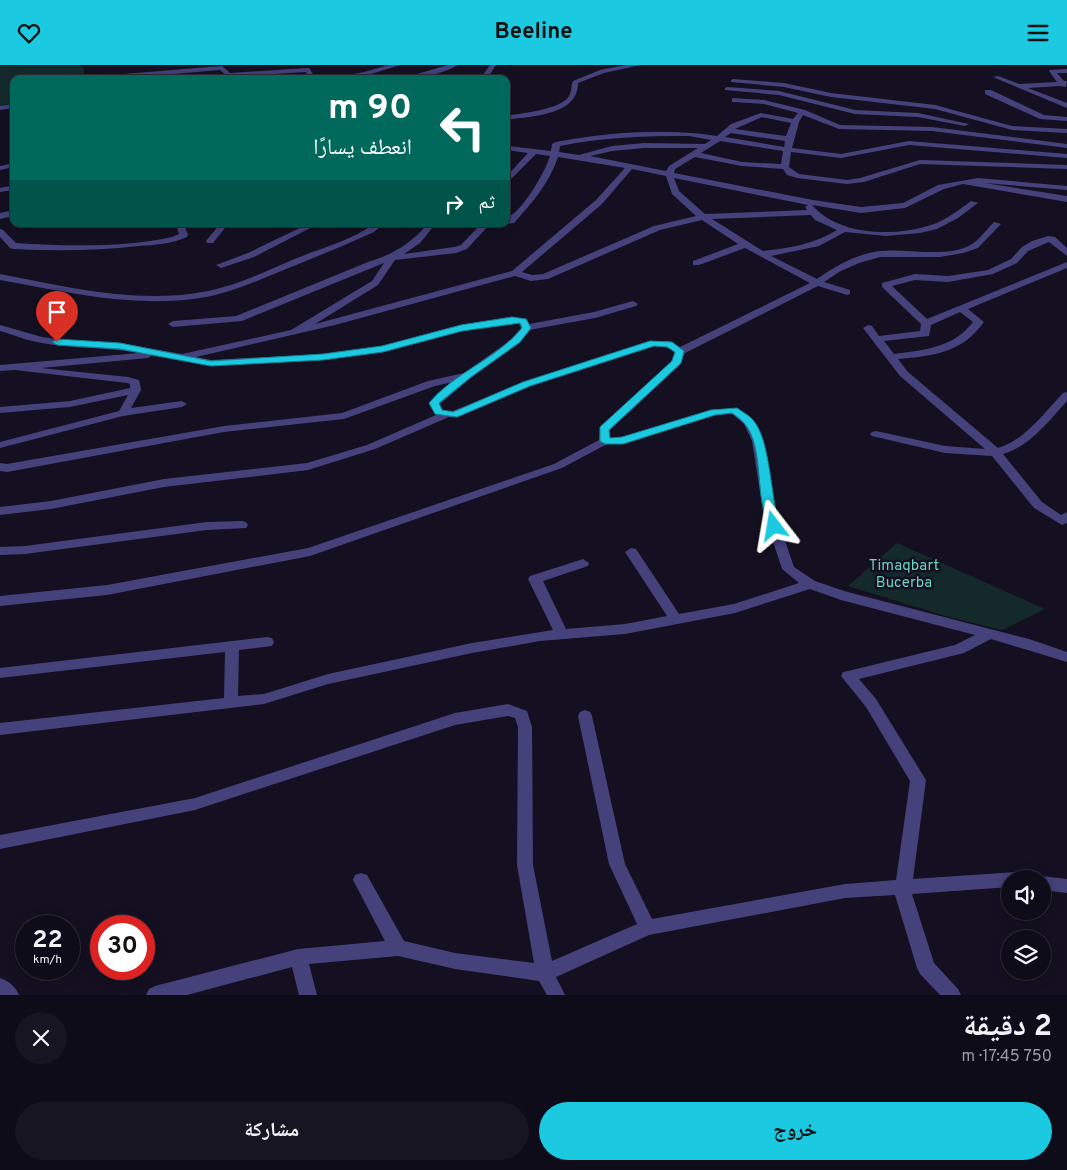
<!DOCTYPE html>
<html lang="ar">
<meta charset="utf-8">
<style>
:root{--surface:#0f0c19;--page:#181522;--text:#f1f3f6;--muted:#9b9ba2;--line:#2f2c38;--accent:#1bc9e1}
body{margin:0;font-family:Overpass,"Noto Naskh Arabic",sans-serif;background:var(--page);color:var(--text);direction:rtl;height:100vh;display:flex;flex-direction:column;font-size:19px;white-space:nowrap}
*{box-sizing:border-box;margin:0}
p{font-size:16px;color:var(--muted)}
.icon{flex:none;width:28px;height:28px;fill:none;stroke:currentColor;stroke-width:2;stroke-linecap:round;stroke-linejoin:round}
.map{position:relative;height:930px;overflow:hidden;direction:ltr}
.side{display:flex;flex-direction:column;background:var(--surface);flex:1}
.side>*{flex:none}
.top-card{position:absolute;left:10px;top:10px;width:500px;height:152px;border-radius:10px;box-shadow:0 2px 12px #0003,0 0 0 1px var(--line);direction:rtl;background:#00695c;color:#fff;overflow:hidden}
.tools{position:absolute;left:1001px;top:805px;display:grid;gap:10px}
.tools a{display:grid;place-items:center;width:50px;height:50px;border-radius:50%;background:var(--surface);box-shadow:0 2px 12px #0003,0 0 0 1px var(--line);font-size:25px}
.speed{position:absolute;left:15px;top:850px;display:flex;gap:10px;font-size:25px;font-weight:700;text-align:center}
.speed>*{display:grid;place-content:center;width:65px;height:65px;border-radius:50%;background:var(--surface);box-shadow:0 2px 12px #0003,0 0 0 1px var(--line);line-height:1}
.speed small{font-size:12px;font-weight:400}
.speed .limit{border:8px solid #d22;background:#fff;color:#111}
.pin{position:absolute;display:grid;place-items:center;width:42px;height:42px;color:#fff;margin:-51px -21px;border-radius:50% 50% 50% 0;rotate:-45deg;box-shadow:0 0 5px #0007}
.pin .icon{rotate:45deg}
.me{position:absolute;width:55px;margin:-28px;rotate:346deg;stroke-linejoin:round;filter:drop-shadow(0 0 4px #0008)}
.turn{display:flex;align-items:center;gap:18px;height:105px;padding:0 15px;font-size:22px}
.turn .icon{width:65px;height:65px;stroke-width:2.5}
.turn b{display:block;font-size:35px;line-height:42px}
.then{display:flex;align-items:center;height:48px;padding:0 15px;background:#0003;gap:10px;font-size:19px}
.round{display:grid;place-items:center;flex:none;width:52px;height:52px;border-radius:26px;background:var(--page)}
.summary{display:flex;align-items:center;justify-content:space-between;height:85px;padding:0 15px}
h1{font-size:30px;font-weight:700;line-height:38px}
.button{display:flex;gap:10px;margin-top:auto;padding:10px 15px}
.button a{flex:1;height:58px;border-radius:30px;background:var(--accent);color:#111;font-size:20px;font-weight:700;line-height:58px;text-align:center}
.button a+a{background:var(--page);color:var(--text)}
header{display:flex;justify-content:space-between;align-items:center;height:65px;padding:0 15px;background:var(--accent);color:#111;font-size:22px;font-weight:700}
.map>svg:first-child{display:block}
</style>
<header><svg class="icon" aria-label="menu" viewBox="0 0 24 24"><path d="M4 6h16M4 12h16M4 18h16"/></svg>Beeline<svg class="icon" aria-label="heart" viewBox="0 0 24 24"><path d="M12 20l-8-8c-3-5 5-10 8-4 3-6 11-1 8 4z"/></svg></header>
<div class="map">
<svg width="1067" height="930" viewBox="0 0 1067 930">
<rect width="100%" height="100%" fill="#141021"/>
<g fill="#142a2a">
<path d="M0,0H79L84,4V14H14V39L0,42Z"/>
<path d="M897,478L1045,544L1002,565L949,552L848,521Z"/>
</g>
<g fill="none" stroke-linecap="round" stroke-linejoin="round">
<g fill="#44417b" fill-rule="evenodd">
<path d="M389,0H400L365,11L326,14L364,7Z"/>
<path d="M448,0H457C445,9 415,14 400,14Z"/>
<path d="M490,0H496L487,14H480Z"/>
<path d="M626,0H641L604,8L578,18C578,51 531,51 506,55V51C521,48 561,45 569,31C572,26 571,20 573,16L600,5Z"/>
<path d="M222,1L230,8L308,3L310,4L316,14H309L306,7L228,12L220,5L115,14L108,12L111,10Z"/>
<path d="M1067,4V8H1057L1064,16H1067L1066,22L1060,21L1028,23L1067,38V43L993,12L998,11L1019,19L1057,17L1049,6L1050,5Z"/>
<path d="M733,14L784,18L831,28L935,40L1012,61L1067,64V68L1012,65L935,44L831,32L784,22L731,17V15Z"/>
<path d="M727,22L779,26L855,45L918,48L969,59L965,61L918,52L855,49L779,30L725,25V23Z"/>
<path d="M985,25H991L1044,50L1067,52V56L1040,54L985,29Z"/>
<path d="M732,33L764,35L805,45L840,60L932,62L1067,79V83L932,66L839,64L803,50L799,57L792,83L841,89L909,76L1067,89V93L909,80L841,93L791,87L789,102L799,109L847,115L860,113L920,95L1067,100V104L920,99L864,117L847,119L797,113L787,110L783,104L742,101L695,92L675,104L674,108L813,135L861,142L903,138L938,120L978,113L1067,121V125L985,118L1067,131V137L963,119L944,124L905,143L861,148L812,140C839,171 894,172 931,160C946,155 959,145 971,136L978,138L958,153L937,164L920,168L886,171L845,167L819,181L771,191L817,214C835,201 857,189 880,186C907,183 948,194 972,179C980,174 987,164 994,157L1001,159L978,183L963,188L940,192H880L859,198L839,207L824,217L850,225V229L847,230L818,221L685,288L680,300L610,365V373H622L710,345L738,343L753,355L764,376L775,446L794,502L815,516L844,526L1029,574L1067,587V597L991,574L964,588L859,614L876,634L926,715L913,814L1016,807L1022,809L1024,814H1010V822L912,829L934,898L958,924L961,930H940L920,909L917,903L895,830L845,833L649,870L556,912L565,930H547L539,916L455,904L398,891L309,899L317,930H299L292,902L187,930H146L149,924L155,921L298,884L385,876L353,815L355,810L361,808L367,810L404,876L455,888L534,898L517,800L518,662L515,653L508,651L455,660L195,745L0,784V770L195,733L455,648L508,639L527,646L532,662L533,800L552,896L637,859L609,799L578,651L580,647L585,645L590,647L592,651L625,799L652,854L845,819L896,815L910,716L866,642L841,611L843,607L848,606L955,580L975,570L841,535L810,524L735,548L625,569L540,576L472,588L328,619L264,639L0,670V658L224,633L225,587L0,613V603L267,572L272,573L274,577L272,581L239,585L238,631L264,629L328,609L472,578L553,565L528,514L530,511L583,494L589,498L588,501L543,516L566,564L625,559L667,551L625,487L631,483L636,484L679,549L734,539L799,518L782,504L763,446L752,376L744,359L732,349L715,350L623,379H607L562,403L310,491L107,530L0,541V531L107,520L308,483L554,399L599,375L600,362L671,297L675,287L667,282L655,281L531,321L458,352H449L375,384L308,405L164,422L51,444L0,450V442L51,436L164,414L307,398L367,380L436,350L429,338L453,317L435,321L344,354L224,367L7,407L0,406V398L7,399L224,361L342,348L428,316L464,308L512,274L521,263L519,259L512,258L462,266L383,287L323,295L211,301L153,290L148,293L41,303L128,312L139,315L141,325L131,343L182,336L187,339L182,342L123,351L0,383V377L119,346L128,330L70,342L0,348V342L70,336L130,323V319L127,318L15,305L0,306V300L139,288C107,282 74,284 42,278C28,276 14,270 0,266V260L42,272L73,276L120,278L182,289L291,265L372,216L384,198L242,256L173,262L168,259L173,256L236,251L368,197C391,190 409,180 425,162L424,159H432L433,162L420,178L404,189L454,182L461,180L481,159H490L467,184L456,188L395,195L378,220L315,259L512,206L596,135L625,103L558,92C550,117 532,138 514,158L506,159V153C522,148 545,107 550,91L536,89L506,119V112L528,88L507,85V81L551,86L552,79L556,77C609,67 664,63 717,71L731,59L761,48L793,54L798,48L764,39L735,37H732ZM762,52L791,58L786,71L735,64ZM731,68L785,76L784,82L725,72ZM689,71L711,75L705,79L644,78L612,81L579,90L559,87L560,81C602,72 646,71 689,71ZM720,76L783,86L781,99L742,97L701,88ZM644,83H698L669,101L666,106L590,91L612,86ZM632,104L666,111L672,129L696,151L654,161L543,209L532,210L522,207L602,139ZM674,113L808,140L805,142L807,145L705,149L679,126ZM811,150L815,155L837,165C815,179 789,183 763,186L712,154ZM702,155L738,179L693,196V200H699L745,183L810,218L680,282L669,276H650L523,317L453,346L442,345L440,339L472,312L520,278L529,265L595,253L636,241L638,239L633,236L594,247L529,259L527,254L512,252L461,260L382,281L323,289L211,295L196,292L335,260L515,211L531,216L548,214L660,165Z"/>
<path d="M14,39V43L0,45V41Z"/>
<path d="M14,98V102L0,105V101Z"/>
<path d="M14,120V125L0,127V123Z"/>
<path d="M14,145V151L0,154V148Z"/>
<path d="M176,159H184L188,170L187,172C172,179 154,180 138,181C96,186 55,186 13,184L10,183L0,172V164L3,165L16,178C66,181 122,183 172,172L179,169Z"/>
<path d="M220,159H228L213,178H207L206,176Z"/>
<path d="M308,159H318L254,192L221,203L216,200L248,188Z"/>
<path d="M374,159H383L374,167C343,181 311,194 279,207C254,217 228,229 200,233C132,243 66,227 0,215V209C68,222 139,240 208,226C239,220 268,205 297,193C322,183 352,175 374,159Z"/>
<path d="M1048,171L1055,172L1067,183V191L1049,177L1028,186L1017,198L993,209L948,217L915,215L892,221L927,254L1067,197V203L968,244L984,257C962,288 933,291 898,294L908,307L998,383C1025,375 1044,348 1063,328L1067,327V336C1048,357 1030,381 1003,389L1042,437L1061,450L1067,447V458L1062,460L1034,443L992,391L945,388L872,371L870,369L872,367L876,366L945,381L985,384L900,311L863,263L868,260L872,261L879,271L920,266L921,259L882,222V218L915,209L948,211L988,205L1011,194L1022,182L1032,176ZM960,247L973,257C953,283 924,285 894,289L884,276L929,271L931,260Z"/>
<path d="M242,456L246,457L248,460L246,463L207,465L25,489L0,490V482L25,481L207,457Z"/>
<path d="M1042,811L1067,814V828L1042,825V814H1036Z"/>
<path d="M0,913C9,916 15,921 19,930H0Z"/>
</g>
</g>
<path fill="#1bc9e1" stroke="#128392" d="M512,252L526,254L531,263L520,277L471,312L439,338L442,345L453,347L523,317L650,276L672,277L684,286L681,298L609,365L610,373L622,372L711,345L737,343C742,347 749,350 753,355C771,376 770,432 780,461L778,463H770C754,435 765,381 744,358C741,354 736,351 732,348L715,350L623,379H605L600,376V362L672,296L675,287L667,282L654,281L530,321L457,352L435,349L429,338C455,307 497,294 522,263L520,258L462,266L383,287L323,295L211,301L120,284L57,280L52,277L57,274L120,278L211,296L323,289L382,281L461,260Z"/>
<g text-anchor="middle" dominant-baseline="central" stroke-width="5" stroke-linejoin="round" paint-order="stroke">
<g font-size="15" fill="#6ad1ba" stroke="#141021">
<text x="904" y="501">Timaqbart<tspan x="904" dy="17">Bucerba</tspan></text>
</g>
</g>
</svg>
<div class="tools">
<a><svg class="icon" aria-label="sound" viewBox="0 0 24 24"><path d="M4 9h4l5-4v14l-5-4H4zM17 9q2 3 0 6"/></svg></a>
<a><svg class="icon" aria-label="layers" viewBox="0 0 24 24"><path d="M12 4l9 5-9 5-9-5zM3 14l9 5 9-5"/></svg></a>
</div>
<div class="speed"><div>22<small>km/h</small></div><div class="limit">30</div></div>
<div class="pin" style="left:57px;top:277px;background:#d93025"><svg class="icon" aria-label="arrive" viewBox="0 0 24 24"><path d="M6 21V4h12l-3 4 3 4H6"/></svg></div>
<svg class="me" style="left:774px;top:461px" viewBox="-20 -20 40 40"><path d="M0-17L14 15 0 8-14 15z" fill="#1bc9e1" stroke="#fff" stroke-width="4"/></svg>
<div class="top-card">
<div class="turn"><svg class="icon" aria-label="left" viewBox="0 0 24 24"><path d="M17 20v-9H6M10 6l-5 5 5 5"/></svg><div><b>90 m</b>انعطف يسارًا</div></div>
<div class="then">ثم<svg class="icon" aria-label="right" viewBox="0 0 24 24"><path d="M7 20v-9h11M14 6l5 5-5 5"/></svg></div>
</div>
</div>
<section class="side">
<div class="summary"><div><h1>2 دقيقة</h1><p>750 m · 17:45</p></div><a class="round"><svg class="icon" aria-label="close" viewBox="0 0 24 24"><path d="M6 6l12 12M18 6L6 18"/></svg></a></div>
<div class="button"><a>خروج</a><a>مشاركة</a></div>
</section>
